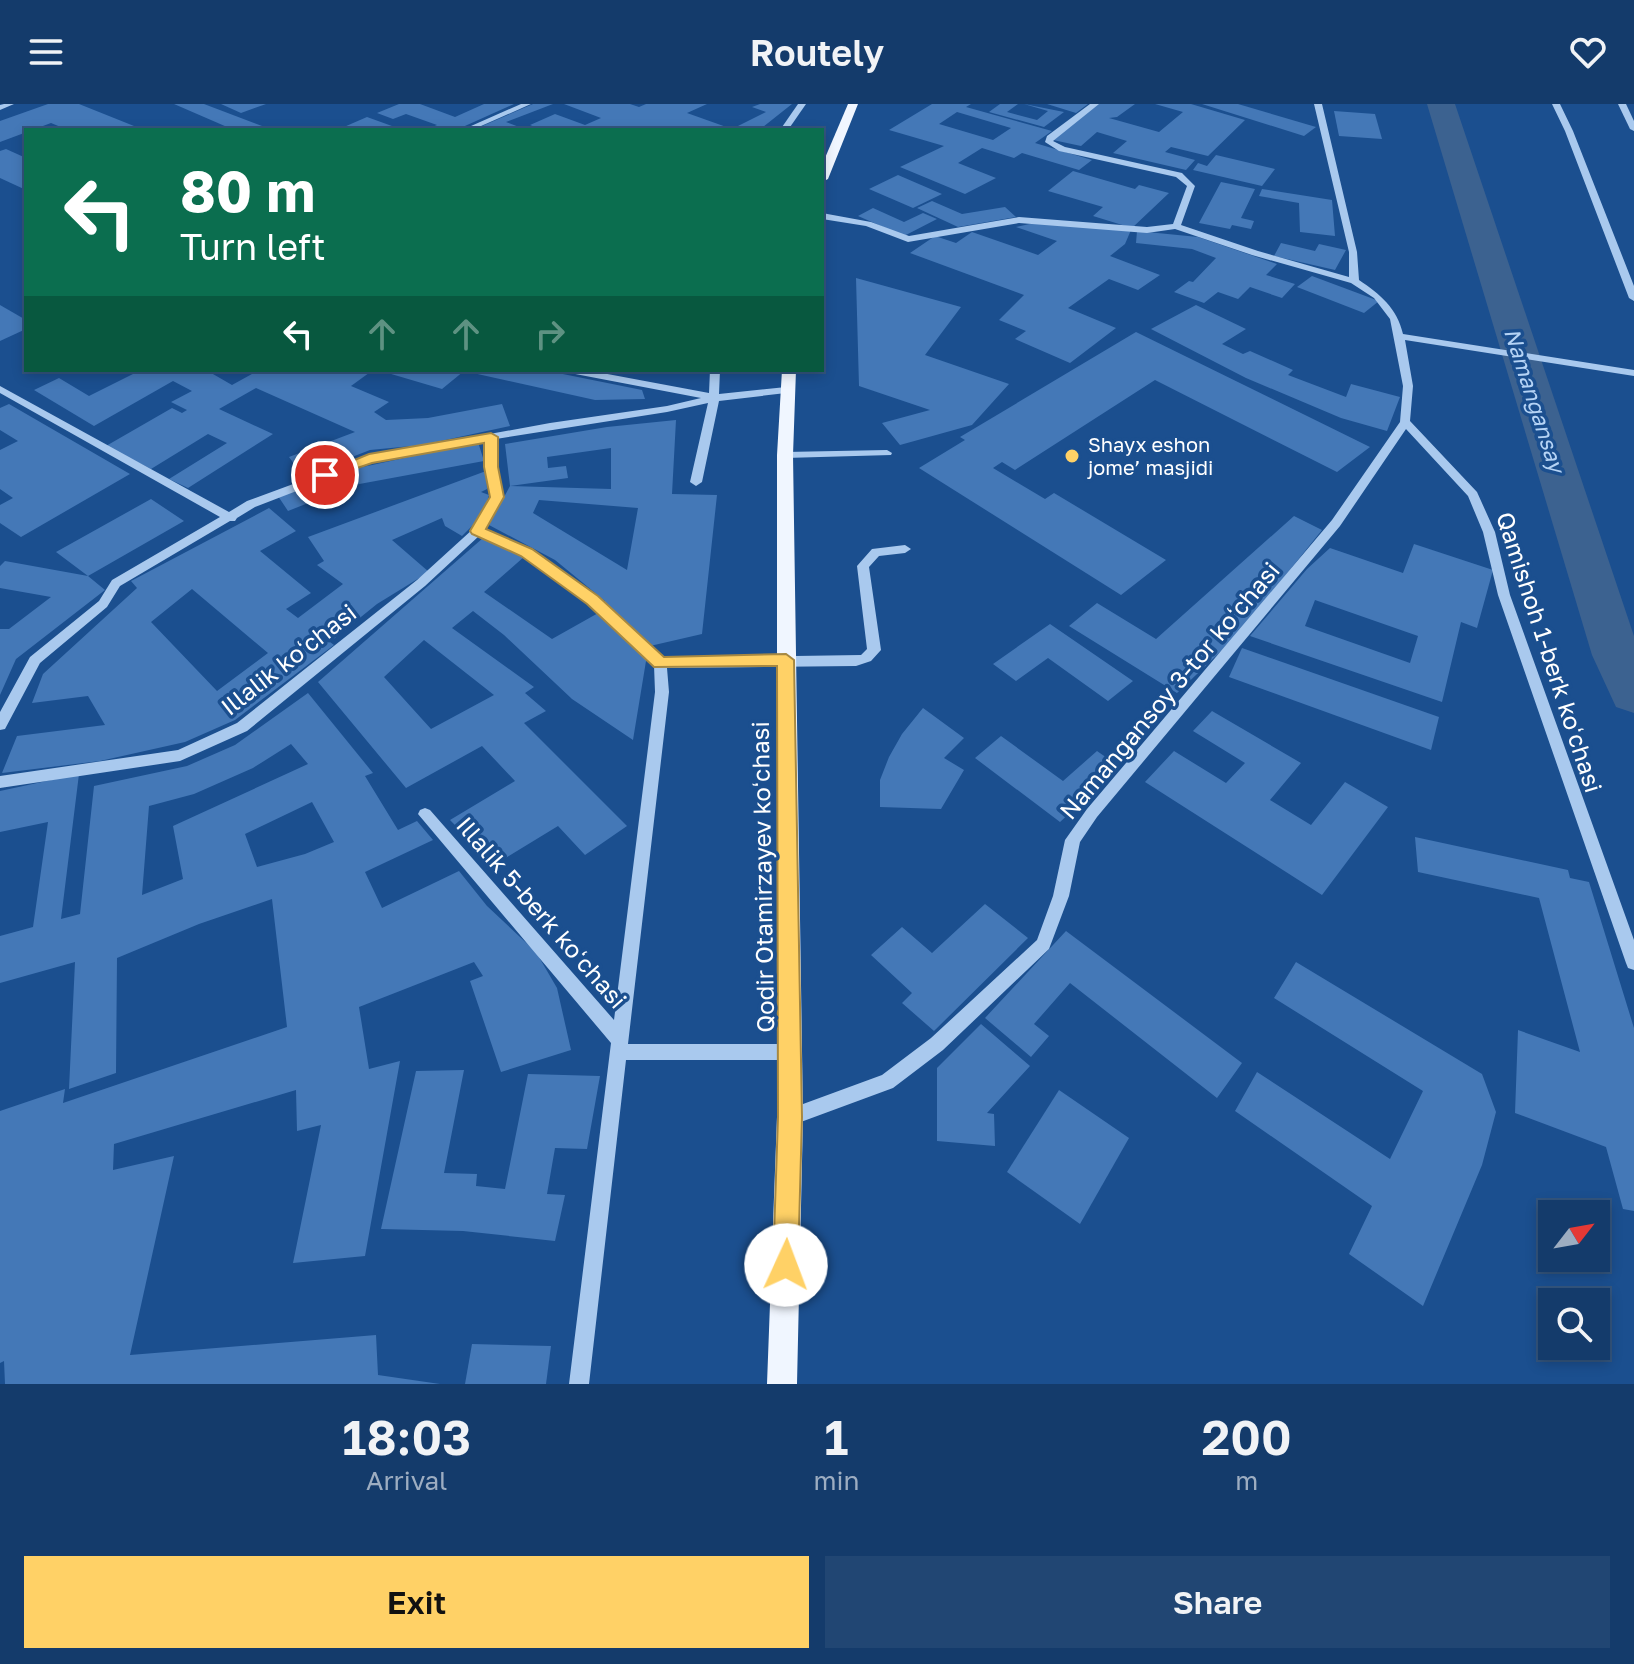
<!DOCTYPE html>
<meta charset="utf-8">
<style>
:root{--surface:#143b6b;--page:#214673;--text:#f1f3f6;--muted:#9dadc1;--line:#33557e;--accent:#ffd166}
body{margin:0;font-family:"Golos Text",sans-serif;background:var(--page);color:var(--text);height:100vh;display:flex;flex-direction:column;font-size:30px;white-space:nowrap}
*{box-sizing:border-box;margin:0}
p{font-size:26px;color:var(--muted)}
.icon{flex:none;width:44px;height:44px;fill:none;stroke:currentColor;stroke-width:2;stroke-linecap:round;stroke-linejoin:round}
.map{position:relative;height:1280px;overflow:hidden}
.drawer{display:flex;flex-direction:column;background:var(--surface);flex:1}
.drawer>*{flex:none}
.hud{position:absolute;left:24px;top:24px;width:800px;height:244px;border-radius:0px;box-shadow:0 4px 12px #0003,0 0 0 2px var(--line);background:#0b6e4f;color:#fff;overflow:hidden}
.needle{width:52px;rotate:59deg}
.controls{position:absolute;left:1538px;top:1096px;display:grid;gap:16px}
.controls a{display:grid;place-items:center;width:72px;height:72px;border-radius:0px;background:var(--surface);box-shadow:0 4px 12px #0003,0 0 0 2px var(--line);font-size:40px}
.pin{position:absolute;display:grid;place-items:center;width:68px;height:68px;color:#fff;margin:-34px;border:4px solid #fff;border-radius:50%;box-shadow:0 2px 8px #0007}
.me{position:absolute;width:88px;margin:-44px;rotate:2deg;stroke-linejoin:round;filter:drop-shadow(0 0 6px #0008)}
.turn{display:flex;align-items:center;gap:28px;height:168px;padding:0 24px;font-size:36px}
.turn .icon{width:104px;height:104px;stroke-width:2.5}
.turn b{display:block;font-size:56px;line-height:68px}
.lanes{display:flex;align-items:center;height:76px;padding:0 24px;background:#0003;justify-content:center;gap:40px;direction:ltr}
.lanes .off{opacity:.35}
.eta{display:flex;justify-content:space-evenly;align-items:center;height:136px;text-align:center}
.eta b{font-size:48px;font-weight:600;line-height:56px}
.cta{display:flex;gap:16px;margin-top:auto;padding:16px 24px}
.cta a{flex:1;height:92px;border-radius:0px;background:var(--accent);color:#111;font-size:32px;font-weight:600;line-height:92px;text-align:center}
.cta a+a{background:var(--page);color:var(--text)}
header{display:flex;justify-content:space-between;align-items:center;height:104px;padding:0 24px;background:var(--surface);font-size:36px;font-weight:600}
.map>svg:first-child{display:block}
</style>
<header><svg class="icon" aria-label="menu" viewBox="0 0 24 24"><path d="M4 6h16M4 12h16M4 18h16"/></svg>Routely<svg class="icon" aria-label="heart" viewBox="0 0 24 24"><path d="M12 20l-8-8c-3-5 5-10 8-4 3-6 11-1 8 4z"/></svg></header>
<div class="map">
<svg width="1634" height="1280" viewBox="0 0 1634 1280">
<rect width="100%" height="100%" fill="#1b4f8f"/>
<g fill="none" stroke-linecap="round" stroke-linejoin="round">
<path fill="#3c6290" fill-rule="evenodd" d="M1427,0H1455L1634,532V609L1616,603L1592,551Z"/>
</g>
<g fill="#4478b7" fill-rule="evenodd">
<path d="M48,0H79L144,26H68L51,19L0,38V17Z"/>
<path d="M174,0H204L262,22L252,26H234Z"/>
<path d="M221,0H266L241,9Z"/>
<path d="M399,0H420L455,13L484,0H514L456,26H425L437,21L406,10L393,15L377,9Z"/>
<path d="M533,0H553L506,18L527,26H473Z"/>
<path d="M564,0H630L639,3L646,0H707L687,9L732,25L766,8L752,3L760,0H792L759,26H663L652,22L643,26H542L530,21L555,10L585,21L601,14Z"/>
<path d="M932,0H971L966,3L1052,27L1035,39L1092,56L1079,66L1022,49L1014,54L982,44L958,59L996,74L965,90L900,63L944,42L889,26ZM957,8L1011,24L993,36L939,20Z"/>
<path d="M1000,0H1018L1007,8L1037,16L1048,7L1024,0L1064,8L1044,23L989,8Z"/>
<path d="M1047,0H1088L1076,9Z"/>
<path d="M1098,0H1135L1117,13L1109,14L1159,28L1183,8L1155,0H1191L1245,16L1208,52L1171,43L1165,48L1195,56L1186,66L1113,49L1127,37L1097,28L1081,42L1053,36Z"/>
<path d="M1202,0H1238L1316,23L1304,32Z"/>
<path d="M1334,7L1375,10L1382,35L1339,32Z"/>
<path d="M367,13L403,26H337Z"/>
<path d="M6,45L26,54V86L0,74V47Z"/>
<path d="M1216,51L1275,65L1262,82L1193,66L1198,59L1207,62Z"/>
<path d="M1073,67L1135,85L1139,81L1169,89L1132,124L1093,112L1103,103L1048,87Z"/>
<path d="M898,71L942,90L913,104L869,85Z"/>
<path d="M1221,78L1255,85L1241,114L1254,117L1251,125L1232,121L1230,125L1199,119Z"/>
<path d="M1262,85L1332,96L1335,132L1300,128L1299,99L1259,92Z"/>
<path d="M932,97L962,110L1005,103L1016,113L958,123L917,104Z"/>
<path d="M873,104L904,118L923,109L937,115L904,132L858,112Z"/>
<path d="M1034,119L1131,126L1125,140L1110,152L1160,171L1138,186L1109,175L1068,204L1116,224L1070,259L1015,235L1026,227L999,216L1024,191L910,149L935,132L956,139L972,128L1038,151L1057,137L1016,123Z"/>
<path d="M1137,127L1198,133L1277,160L1266,171L1295,180L1282,194L1250,183L1238,195L1218,188L1204,199L1174,188L1189,177L1193,178L1216,154L1192,145L1136,139Z"/>
<path d="M1281,139L1315,147L1319,140L1346,146L1335,166L1274,152Z"/>
<path d="M1312,172L1379,197L1364,209L1297,183Z"/>
<path d="M856,174L961,203L925,251L1009,280L972,321L900,341L882,319L930,306L859,282Z"/>
<path d="M0,201L26,216V225L0,237Z"/>
<path d="M1196,201L1246,225L1222,240L1243,250L1250,247L1293,266L1288,271L1346,293L1351,280L1400,293L1387,327L1341,314L1246,274L1151,225Z"/>
<path d="M1136,228L1370,343L1337,368L1155,276L1015,366L1002,358L993,364L1045,395L1054,389L1166,456L1121,491L919,364L965,336L960,333Z"/>
<path d="M141,266H206L232,281L259,266H373L351,282L389,298L374,308L386,316L428,314L502,300L510,322L422,341L370,346L303,372L289,353L355,328L256,284L219,305L273,330L188,384L169,375L227,339L208,330L151,365L106,342L172,304L182,309L187,306L171,298L192,287L173,277L94,322L34,286L59,274L89,292Z"/>
<path d="M543,266L642,286L645,295L595,296L464,267L442,285L381,267Z"/>
<path d="M9,300L47,322L130,370L21,433L0,419V401L13,394L0,385V346L18,337L0,326V304Z"/>
<path d="M676,316L672,390L717,391L702,530L650,542L600,500L605,497L555,456L489,421L510,382L505,340L607,323ZM611,344V385L510,382L568,374L566,362L548,364L547,353ZM539,396L638,404L627,466L533,409Z"/>
<path d="M478,338L484,357L354,381L288,407L278,392L349,366Z"/>
<path d="M486,367L487,385L481,388L489,391L485,404L478,416L462,432L445,422L442,414L392,436L429,468L377,500L330,538L334,541L235,616L185,638L100,657L2,669L17,632L105,621L88,592L32,599L43,570L137,484L131,477L269,404L296,427L260,447L311,489L286,505L298,514L343,480L317,461L324,457L308,433ZM192,485L268,549L217,587L151,518Z"/>
<path d="M151,395L184,417L88,472L105,486L16,555L0,591V525H9L51,493L0,484V462L5,457L88,472L56,448Z"/>
<path d="M1294,412L1322,426L1235,534L1177,589L1069,522L1097,499L1156,535Z"/>
<path d="M483,434L525,452L484,488L552,535L600,508L647,551L633,636L572,595L504,531L473,507L452,524L534,583L525,589L546,607L524,619L627,722L585,751L558,722L494,761L450,716L515,677L482,642L406,684L318,578ZM424,536L494,591L431,625L384,573Z"/>
<path d="M1414,440L1493,466L1477,524L1461,518L1442,598L1250,532L1307,465L1330,444L1403,469ZM1315,496L1418,532L1410,559L1305,522Z"/>
<path d="M1050,520L1133,577L1108,597L1048,554L1016,577L993,560Z"/>
<path d="M1242,544L1439,613L1431,646L1229,573Z"/>
<path d="M308,589L373,669L365,672L398,726L417,717L433,736L365,768L382,804L459,767L487,802L536,848L557,884L571,946L501,968L470,877L483,872L474,858L359,903L369,965L400,957L365,1152L293,1159L321,1021L297,1027L296,986L114,1040L113,1066L174,1052L130,1251L376,1231L378,1271L440,1280H5L4,1257L0,1259V1007L65,985L63,999L287,923L272,795L199,820L117,854L116,969L69,985L75,858L0,879V832L33,823L48,718L0,728V687L79,670L61,815L80,810L94,682L187,662L235,641ZM291,640L308,660L173,722L183,775L142,791L149,702L194,690L253,664ZM312,698L334,738L305,750L257,763L245,730Z"/>
<path d="M923,604L964,634L944,654L964,666L941,705L880,703V676L889,653L902,630Z"/>
<path d="M1212,607L1301,659L1270,696L1311,721L1345,678L1388,703L1322,791L1145,678L1174,647L1226,679L1245,659L1193,627Z"/>
<path d="M1001,632L1063,677L1097,647L1120,663L1060,718L975,654Z"/>
<path d="M1415,733L1568,766L1570,774L1589,778L1634,924V1107L1623,1105L1606,1043L1515,1009L1518,926L1580,948L1539,794L1418,768Z"/>
<path d="M985,800L1028,834L934,927L902,899L912,889L871,851L902,823L932,849Z"/>
<path d="M1066,827L1242,959L1217,994L1070,879L1034,920L1049,932L1031,953L985,914Z"/>
<path d="M1296,858L1482,970L1496,1008L1482,1061L1423,1202L1349,1150L1372,1102L1235,1007L1257,968L1390,1055L1423,987L1274,894Z"/>
<path d="M981,920L1030,962L987,1009L994,1010L995,1042L937,1037V964Z"/>
<path d="M464,966L444,1069L477,1070L476,1082L505,1085L528,970L600,972L587,1045L555,1044L547,1090L565,1091L555,1137L463,1127L381,1125L416,967Z"/>
<path d="M1059,986L1129,1034L1080,1120L1007,1068Z"/>
<path d="M472,1240L551,1242L546,1280H465Z"/>
</g>
<g fill="none" stroke-linecap="round" stroke-linejoin="round">
<g fill="#a9c9ee" fill-rule="evenodd">
<path d="M4,0H14L0,6V1Z"/>
<path d="M521,0H531L472,26H462Z"/>
<path d="M798,0H806L788,26H780Z"/>
<path d="M1090,0H1099L1053,37L1065,43L1182,69L1195,82L1181,121L1258,147L1349,173V148L1314,0H1322L1357,148L1359,176C1380,190 1397,204 1403,230L1634,266V272L1405,236L1413,282L1410,317L1477,388L1495,428L1510,491L1634,836V866L1628,864L1626,859L1498,491L1483,428L1468,392L1406,325L1340,422L1097,713L1080,738L1069,792L1049,845L943,946L893,984L790,1022L784,1019L781,1013L784,1007L882,971L931,934L1037,836L1053,792L1065,736L1087,705L1332,416L1400,318L1403,282L1390,215L1374,194L1351,179L1252,151L1175,125L1147,129L1019,119L908,138L866,122L822,115V109L871,118L909,132L1019,113L1147,123L1173,120L1187,82L1176,73L1059,47L1045,38L1047,32Z"/>
<path d="M1552,0H1560L1573,27L1634,182V197L1629,194L1565,27Z"/>
<path d="M1618,0H1626L1634,17V27L1630,25Z"/>
<path d="M565,266H586L709,289L710,266H720L719,290L786,283L791,286L786,289L719,297L702,378L696,382L690,378L708,299L667,308L496,335L497,363L503,393L484,425L530,445L596,493L663,554L861,551L867,545L857,462L872,445L905,441L911,445L905,449L879,452L869,463L881,546L871,557L856,562L667,564L669,588L628,940H790L796,942L799,948L796,954L790,956H626L589,1280H569L611,939L418,710L420,706L425,704L430,706L614,916L655,588L654,561L588,499L522,451L479,432L425,482L247,627L180,657L0,684V672L178,646L237,619L417,476L473,425L491,393L485,363L486,337L372,358L255,403L237,414L235,417H230L120,482L107,503L40,559L5,625L0,626V608L30,553L99,497L112,476L220,413L0,289V282L229,408L247,397L369,352L550,319L667,302L701,294L570,269Z"/>
<path d="M887,346L892,349L891,351L785,354L780,351L785,348Z"/>
</g>
<g fill="#f0f6ff" fill-rule="evenodd">
<path d="M848,0H858L828,75L822,78V61Z"/>
<path d="M782,266H796L793,351L803,1013L797,1280H767L777,1013V351Z"/>
</g>
</g>
<path fill="#ffd166" stroke="#a68842" stroke-width="2" d="M491,329L498,333V363L504,393L486,425L532,445L598,492L664,553L786,550L794,556L802,1013L798,1161L795,1170L786,1174L777,1170L773,1161L778,1013L777,562L654,563L587,500L521,452L472,430L470,427L490,393L484,363V339L372,359L325,375L318,371L369,350Z"/>
<circle fill="#ffd166" stroke="#1b4f8f" stroke-width="3" cx="1072" cy="352" r="8"/>
<g text-anchor="middle" dominant-baseline="central" stroke-width="7" stroke-linejoin="round" paint-order="stroke">
<g font-size="20" fill="#fff" stroke="#1b4f8f" text-anchor="start">
<text x="1088" y="340">Shayx eshon<tspan x="1088" dy="23">jome’ masjidi</tspan></text>
</g>
<g font-size="22" font-style="italic" fill="#b5d3f5" stroke="#1b4f8f">
<text transform="translate(1535 296) rotate(72)">Namangansay</text>
</g>
<g font-size="24" fill="#fff" stroke="#1b4f8f">
<text transform="translate(1550 548) rotate(72)">Qamishoh 1-berk koʻchasi</text>
<text transform="translate(288 555) rotate(-38)">Illalik koʻchasi</text>
<text transform="translate(1169 586) rotate(-50)">Namangansoy 3-tor koʻchasi</text>
<text transform="translate(762 773) rotate(-91)">Qodir Otamirzayev koʻchasi</text>
<text transform="translate(542 808) rotate(49)">Illalik 5-berk koʻchasi</text>
</g>
</g>
</svg>
<div class="controls">
<a><svg class="needle" viewBox="-14 -14 28 28"><path d="M0-13l5 13h-10z" fill="#e53935"/><path d="M0 13l5-13h-10z" fill="#9dadc1"/></svg></a>
<a><svg class="icon" aria-label="search" viewBox="0 0 24 24"><circle cx="10" cy="10" r="6"/><path d="M15 15l6 6"/></svg></a>
</div>
<div class="pin" style="left:325px;top:371px;background:#d93025"><svg class="icon" aria-label="arrive" viewBox="0 0 24 24"><path d="M6 21V4h12l-3 4 3 4H6"/></svg></div>
<svg class="me" style="left:786px;top:1161px" viewBox="-20 -20 40 40"><circle r="19" fill="#fff"/><path d="M0-13L10 11 0 6-10 11z" fill="#ffd166"/></svg>
<div class="hud">
<div class="turn"><svg class="icon" aria-label="left" viewBox="0 0 24 24"><path d="M17 20v-9H6M10 6l-5 5 5 5"/></svg><div><b>80 m</b>Turn left</div></div>
<div class="lanes"><svg class="icon" aria-label="left" viewBox="0 0 24 24"><path d="M17 20v-9H6M10 6l-5 5 5 5"/></svg><svg class="icon off" aria-label="ahead" viewBox="0 0 24 24"><path d="M12 20V5M6 11l6-6 6 6"/></svg><svg class="icon off" aria-label="ahead" viewBox="0 0 24 24"><path d="M12 20V5M6 11l6-6 6 6"/></svg><svg class="icon off" aria-label="right" viewBox="0 0 24 24"><path d="M7 20v-9h11M14 6l5 5-5 5"/></svg></div>
</div>
</div>
<section class="drawer">
<div class="eta">
<div><b>18:03</b><p>Arrival</p></div>
<div><b>1</b><p>min</p></div>
<div><b>200</b><p>m</p></div>
</div>
<div class="cta"><a>Exit</a><a>Share</a></div>
</section>
